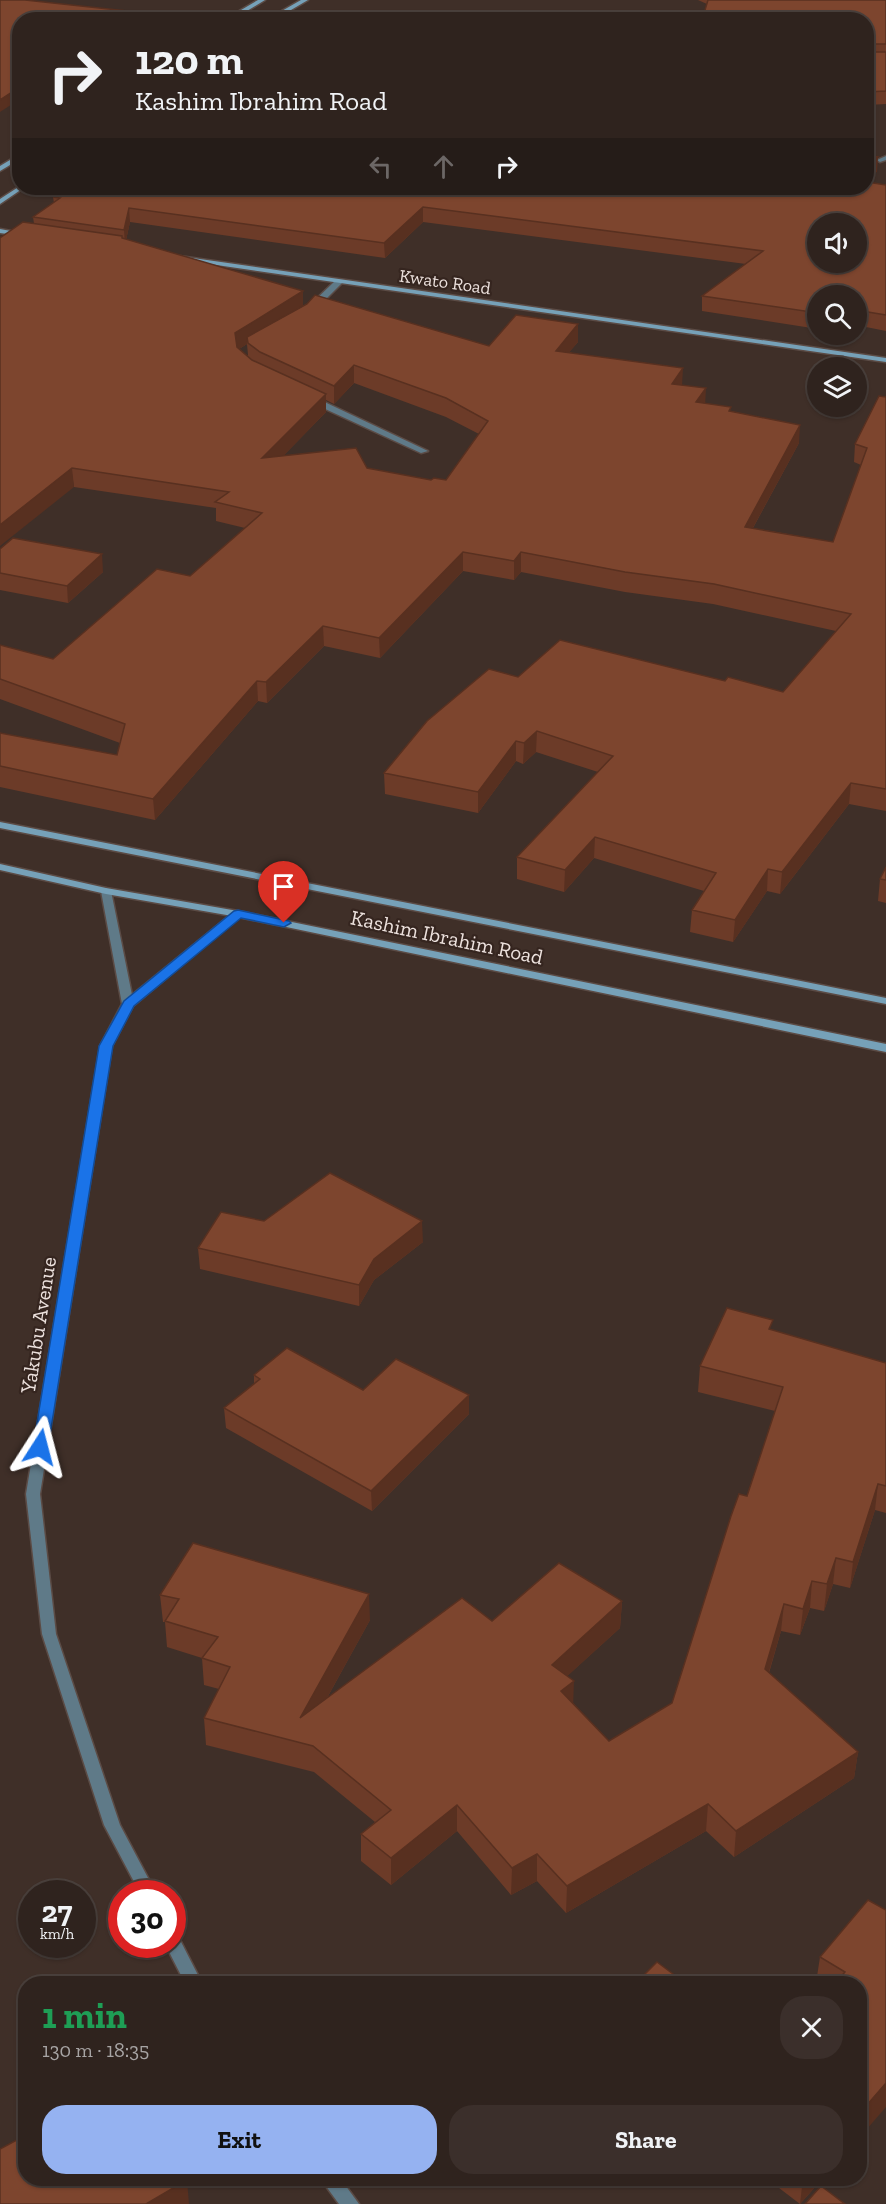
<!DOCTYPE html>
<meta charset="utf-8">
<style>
:root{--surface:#2f231e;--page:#3b2f2b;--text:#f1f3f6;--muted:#a7a4a4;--line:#4a403c;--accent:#95b2f1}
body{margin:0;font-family:"Zilla Slab",serif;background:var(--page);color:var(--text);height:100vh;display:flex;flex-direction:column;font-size:22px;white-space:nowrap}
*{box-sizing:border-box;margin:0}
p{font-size:20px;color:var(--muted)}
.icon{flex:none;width:33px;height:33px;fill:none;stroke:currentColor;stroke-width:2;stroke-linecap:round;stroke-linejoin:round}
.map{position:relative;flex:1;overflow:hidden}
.side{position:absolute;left:18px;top:1976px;width:849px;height:210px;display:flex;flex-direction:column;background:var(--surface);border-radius:24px;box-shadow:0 2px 4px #0004,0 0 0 2px var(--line)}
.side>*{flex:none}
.banner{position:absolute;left:12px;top:12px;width:862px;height:183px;border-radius:24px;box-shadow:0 2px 4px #0004,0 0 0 2px var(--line);background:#2f231e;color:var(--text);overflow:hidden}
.buttons{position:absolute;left:807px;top:213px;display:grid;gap:12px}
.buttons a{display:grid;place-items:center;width:60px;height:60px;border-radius:50%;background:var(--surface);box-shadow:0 2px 4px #0004,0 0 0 2px var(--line);font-size:30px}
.speed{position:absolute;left:18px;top:1880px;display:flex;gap:12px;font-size:30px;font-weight:700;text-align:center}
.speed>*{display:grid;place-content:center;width:78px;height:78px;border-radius:50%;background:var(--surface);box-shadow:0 2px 4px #0004,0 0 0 2px var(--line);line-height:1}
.speed small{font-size:15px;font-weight:400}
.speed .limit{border:9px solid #d22;background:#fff;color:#111}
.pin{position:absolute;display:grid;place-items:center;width:51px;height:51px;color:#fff;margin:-62px -26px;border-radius:50% 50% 50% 0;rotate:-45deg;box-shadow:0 0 6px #0007}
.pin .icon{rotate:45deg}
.me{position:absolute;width:66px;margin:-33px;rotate:9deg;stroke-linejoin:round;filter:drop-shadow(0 0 4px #0008)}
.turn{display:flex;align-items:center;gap:21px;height:126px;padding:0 24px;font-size:27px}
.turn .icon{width:78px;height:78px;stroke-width:2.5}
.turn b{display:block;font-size:42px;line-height:51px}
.lanes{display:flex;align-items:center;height:57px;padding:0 24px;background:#0003;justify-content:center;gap:30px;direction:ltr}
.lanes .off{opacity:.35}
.round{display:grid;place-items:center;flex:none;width:63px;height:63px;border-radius:24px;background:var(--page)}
.headline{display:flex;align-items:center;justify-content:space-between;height:102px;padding:0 24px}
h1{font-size:36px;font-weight:800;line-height:45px;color:#1e9e55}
.cta{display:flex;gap:12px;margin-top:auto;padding:12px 24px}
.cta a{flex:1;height:69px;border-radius:24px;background:var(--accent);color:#111;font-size:24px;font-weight:800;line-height:69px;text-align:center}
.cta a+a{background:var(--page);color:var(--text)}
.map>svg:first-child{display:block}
</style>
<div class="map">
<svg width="886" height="2204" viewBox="0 0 886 2204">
<rect width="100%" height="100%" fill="#3f2f28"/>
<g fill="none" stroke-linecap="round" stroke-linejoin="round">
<g stroke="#5b4b45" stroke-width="3">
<g id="street">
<path d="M886,156V160L880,162L877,160Z"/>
<path d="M336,280L343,282L315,310H309V306Z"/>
<path d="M310,398H316L428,451L421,453L310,402Z"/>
<path d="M106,888L111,891L132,995L234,912L238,911L243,914L133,1006L112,1046L40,1494L56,1634L120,1825L156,1893H140L104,1825L42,1634L26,1494L100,1046L122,1004L101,891Z"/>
<path d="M172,1934L178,1936L202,1983H185L165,1944H172Z"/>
<path d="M320,2178H340L359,2204H339Z"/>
</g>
</g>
<g stroke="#5b4b45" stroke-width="3">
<g id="secondary">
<path d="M258,0H265L232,20H224Z"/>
<path d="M301,0H308L274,20H266Z"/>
<path d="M20,154V159L0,171V166Z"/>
<path d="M20,186L23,188L22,189L0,204V199Z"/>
<path d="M0,229L27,234L23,236L0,233Z"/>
<path d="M179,256L886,358V362L182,260H179Z"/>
<path d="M0,822L886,998V1004L0,828Z"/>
<path d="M0,864L106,888L238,911L886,1044V1052L238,917L106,894L0,870Z"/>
</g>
</g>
<use href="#street" fill="#5f7a88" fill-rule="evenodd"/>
<use href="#secondary" fill="#76a1b8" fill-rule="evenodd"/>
</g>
<g fill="#6c3b28" fill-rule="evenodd">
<path d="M698,0H886V104L867,105V20L707,4Z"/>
<path d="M886,185V331L856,325V296H818V329L702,311V296L746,264L423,222L385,258L130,222L126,240L303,291V305L489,346L578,342L569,352L682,385L705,404L731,411L799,443L753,528L833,542L861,465L854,462L855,444L886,397V811L849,804L780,894L767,891L733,942L690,932L692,910L704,891L594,858L564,892L517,879V857L598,772L536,752L523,764L516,761L478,813L385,794L384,773L518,677L725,681L783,692L836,631L713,604L625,592L521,572L514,580L463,571L380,658L324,646L267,703L258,701L155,820L0,787V733L117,755L120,743L0,699V645L53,659L190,576L245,528L216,521V508L74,487L33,217L54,203L53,197ZM247,344L248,355V356L239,349ZM354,383L446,417L479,434L446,480H431L367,468L283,456L326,412V400L334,404Z"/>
<path d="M0,549L103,572L68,603L0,590Z"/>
<path d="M886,867V903L878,901L880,879Z"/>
<path d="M264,1221L423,1242L374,1280L359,1306L200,1269L198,1248Z"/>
<path d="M772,1330L886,1363V1513L875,1510L850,1588L833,1584L824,1611L810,1608L800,1635L781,1631L769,1673L858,1752L854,1778L734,1857L706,1831L566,1913L537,1881L511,1895L457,1831L391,1885L361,1861V1834L375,1822L314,1772L206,1745L204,1718L219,1689L204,1685L202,1658L167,1647L165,1622H163L160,1595L370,1620L327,1698L492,1621L622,1601L620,1628L567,1676L573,1703L609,1741L672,1703L747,1496L775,1411L698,1392L700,1366Z"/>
<path d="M254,1375L363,1390L469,1414L372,1511L226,1428L224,1408L254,1384Z"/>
<path d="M868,1900L860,1983H816L820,1957Z"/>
<path d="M700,2178H715L709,2185Z"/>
<path d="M766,2178H823L800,2204Z"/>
</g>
<g fill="#583020">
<path d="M155,14V20H140Z"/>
<path d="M20,87V99L0,112V100Z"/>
<path d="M878,157L877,172L867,177V164Z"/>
<path d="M423,207V222L385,258L384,243Z"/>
<path d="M129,208L130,222L125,245L124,230Z"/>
<path d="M303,291V309L247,337V344L236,351L235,333Z"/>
<path d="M578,324V342L556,368V351Z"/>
<path d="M354,365V383L334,404V386Z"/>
<path d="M683,368L682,386L672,384Z"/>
<path d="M706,388L705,407L696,402Z"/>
<path d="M326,394V412L263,477L262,458Z"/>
<path d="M800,425L799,443L743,546L745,527Z"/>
<path d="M72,468L74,487L0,546V525Z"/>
<path d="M463,552V571L380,658L379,638Z"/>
<path d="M521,552V572L514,580V561Z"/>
<path d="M102,554L103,572L68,603L67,586Z"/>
<path d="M323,626L324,646L267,703L266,682Z"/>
<path d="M257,681L258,701L155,820L153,799Z"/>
<path d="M537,731L536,752L523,764L524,743Z"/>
<path d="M516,741V761L478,813V792Z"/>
<path d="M851,783L849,804L780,894L782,872Z"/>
<path d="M595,837L594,858L564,892L565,870Z"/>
<path d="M768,869L767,891L733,942L735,920Z"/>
<path d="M422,1221L423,1242L374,1280L359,1306V1285L374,1259Z"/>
<path d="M469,1395V1414L372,1511L371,1491Z"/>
<path d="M878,1484L875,1510L850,1588L853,1562Z"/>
<path d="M836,1558L833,1584L824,1611L827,1584Z"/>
<path d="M812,1581L810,1608L800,1635L803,1609Z"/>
<path d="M369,1594L370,1620L302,1743L300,1718Z"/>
<path d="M622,1601L620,1628L551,1691L552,1665Z"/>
<path d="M784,1604L781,1631L762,1695L765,1669Z"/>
<path d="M574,1681L573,1708L561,1691Z"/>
<path d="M858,1752L854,1778L734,1857L736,1831Z"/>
<path d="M708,1804L706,1831L566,1913L567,1886Z"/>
<path d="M457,1805V1831L391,1885V1858Z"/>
<path d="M537,1854V1881L511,1895L512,1868Z"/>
<path d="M886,2083V2107L860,2137V2113Z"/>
<path d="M709,2178H715L709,2185Z"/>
<path d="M803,2178H823L800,2204Z"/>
<path d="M187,2180L189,2204H146Z"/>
</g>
<g fill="#7d452e" stroke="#583020" stroke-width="1.5" fill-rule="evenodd">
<path d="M0,0H25L155,14L140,20H20V87L0,100Z"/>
<path d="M708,0H886V44H868L867,47V20H702Z"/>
<path d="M667,17L676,20H663Z"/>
<path d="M867,51L868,52H886V91L867,92Z"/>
<path d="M867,155L878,157L867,164Z"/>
<path d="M867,182L886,185V315L856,310V296H818V313L702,296L763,251L423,207L384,243L129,208L124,230L33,217L60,198L53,197L69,193L76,188H867ZM818,224H856V262H818Z"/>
<path d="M23,222L122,236V238L303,291L235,333L237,347L252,360L326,394L262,458L356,448L367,468L431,480L434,478L446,480L488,421L446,398L354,365L334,386L260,352L248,343L247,337L307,304L315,295L489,346L516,315L578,324L556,351L683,368L672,384L706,388L696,402L731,407L729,411L800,425L745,527L833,542L867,448L855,444L879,396L886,397V789L851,783L782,872L768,869L735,920L692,910L716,873L595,837L565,870L517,857L613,756L537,731L524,743L516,741L478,792L384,773L427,721L489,669L518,677L560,640L725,681L728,677L783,692L851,614L714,584L625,572L521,552L514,561L463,552L379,638L323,626L266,682L257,681L153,799L0,766V733L117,755L125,724L0,679V645L53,659L157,569L190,576L262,513L215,502L229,492L72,468L0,525V238Z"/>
<path d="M13,538L102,554L67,586L0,573V549Z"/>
<path d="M886,867V880L880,879Z"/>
<path d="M330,1173L422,1221L374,1259L359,1285L198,1248L221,1212L264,1221Z"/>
<path d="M727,1308L773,1320L769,1329L886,1363V1486L878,1484L853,1562L836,1558L827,1584L812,1581L803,1609L784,1604L765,1669L858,1752L736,1831L708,1804L567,1886L537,1854L512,1868L457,1805L391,1858L361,1834L391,1810L313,1746L204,1718L230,1667L202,1658L218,1637L165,1621L179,1599L160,1595L193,1543L369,1594L300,1718L462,1598L492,1621L559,1563L622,1601L552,1665L574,1681L561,1691L609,1741L672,1703L731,1516L739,1494L747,1496L783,1387L700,1366Z"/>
<path d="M287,1348L363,1390L396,1359L469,1395L371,1491L224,1408L260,1379L254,1375Z"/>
<path d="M868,1900L886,1910V2083L860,2113V1983H835L845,1972L820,1957Z"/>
<path d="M657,1962L685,1983H636Z"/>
<path d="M26,2135V2178H185L187,2180L146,2204H0V2149Z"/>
<path d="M821,2186L845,2204H805Z"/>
</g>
<path fill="#1a73e8" stroke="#114b97" stroke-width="1.5" d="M238,910L289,921L291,923L284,927L241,918L134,1006L113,1046L48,1447L46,1451H35L33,1447L99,1046L124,1001L234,911Z"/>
<g text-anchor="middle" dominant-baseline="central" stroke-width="4.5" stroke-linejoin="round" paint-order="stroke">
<g font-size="18" fill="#ece1dd" stroke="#35251f">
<text transform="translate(445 282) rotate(8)">Kwato Road</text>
</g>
<g font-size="21" fill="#ece1dd" stroke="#35251f">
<text transform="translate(447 937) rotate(12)">Kashim Ibrahim Road</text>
<text transform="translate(38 1325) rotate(-81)">Yakubu Avenue</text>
</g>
</g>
</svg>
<div class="buttons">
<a><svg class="icon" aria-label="sound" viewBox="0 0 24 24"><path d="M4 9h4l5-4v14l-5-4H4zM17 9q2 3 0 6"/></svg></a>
<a><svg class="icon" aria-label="search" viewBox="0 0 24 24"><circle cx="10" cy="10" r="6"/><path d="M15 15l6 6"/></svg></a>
<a><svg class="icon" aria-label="layers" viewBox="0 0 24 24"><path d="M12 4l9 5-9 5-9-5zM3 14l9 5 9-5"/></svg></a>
</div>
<div class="speed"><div>27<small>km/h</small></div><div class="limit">30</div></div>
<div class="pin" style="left:284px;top:923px;background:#d93025"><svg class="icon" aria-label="arrive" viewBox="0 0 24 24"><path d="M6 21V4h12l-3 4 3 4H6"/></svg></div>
<svg class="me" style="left:40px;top:1447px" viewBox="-20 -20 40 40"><path d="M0-17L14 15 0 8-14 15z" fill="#1a73e8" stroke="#fff" stroke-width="4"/></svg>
<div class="banner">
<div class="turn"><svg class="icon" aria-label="right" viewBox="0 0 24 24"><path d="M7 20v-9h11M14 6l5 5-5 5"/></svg><div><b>120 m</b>Kashim Ibrahim Road</div></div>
<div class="lanes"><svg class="icon off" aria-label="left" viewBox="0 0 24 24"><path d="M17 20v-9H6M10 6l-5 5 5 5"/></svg><svg class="icon off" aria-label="ahead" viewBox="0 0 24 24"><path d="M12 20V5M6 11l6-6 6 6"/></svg><svg class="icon" aria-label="right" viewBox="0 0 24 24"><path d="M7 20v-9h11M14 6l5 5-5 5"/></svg></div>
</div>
<section class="side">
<div class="headline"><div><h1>1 min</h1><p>130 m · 18:35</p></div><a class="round"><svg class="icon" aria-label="close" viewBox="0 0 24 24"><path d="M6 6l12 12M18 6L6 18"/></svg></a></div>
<div class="cta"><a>Exit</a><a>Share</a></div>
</section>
</div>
